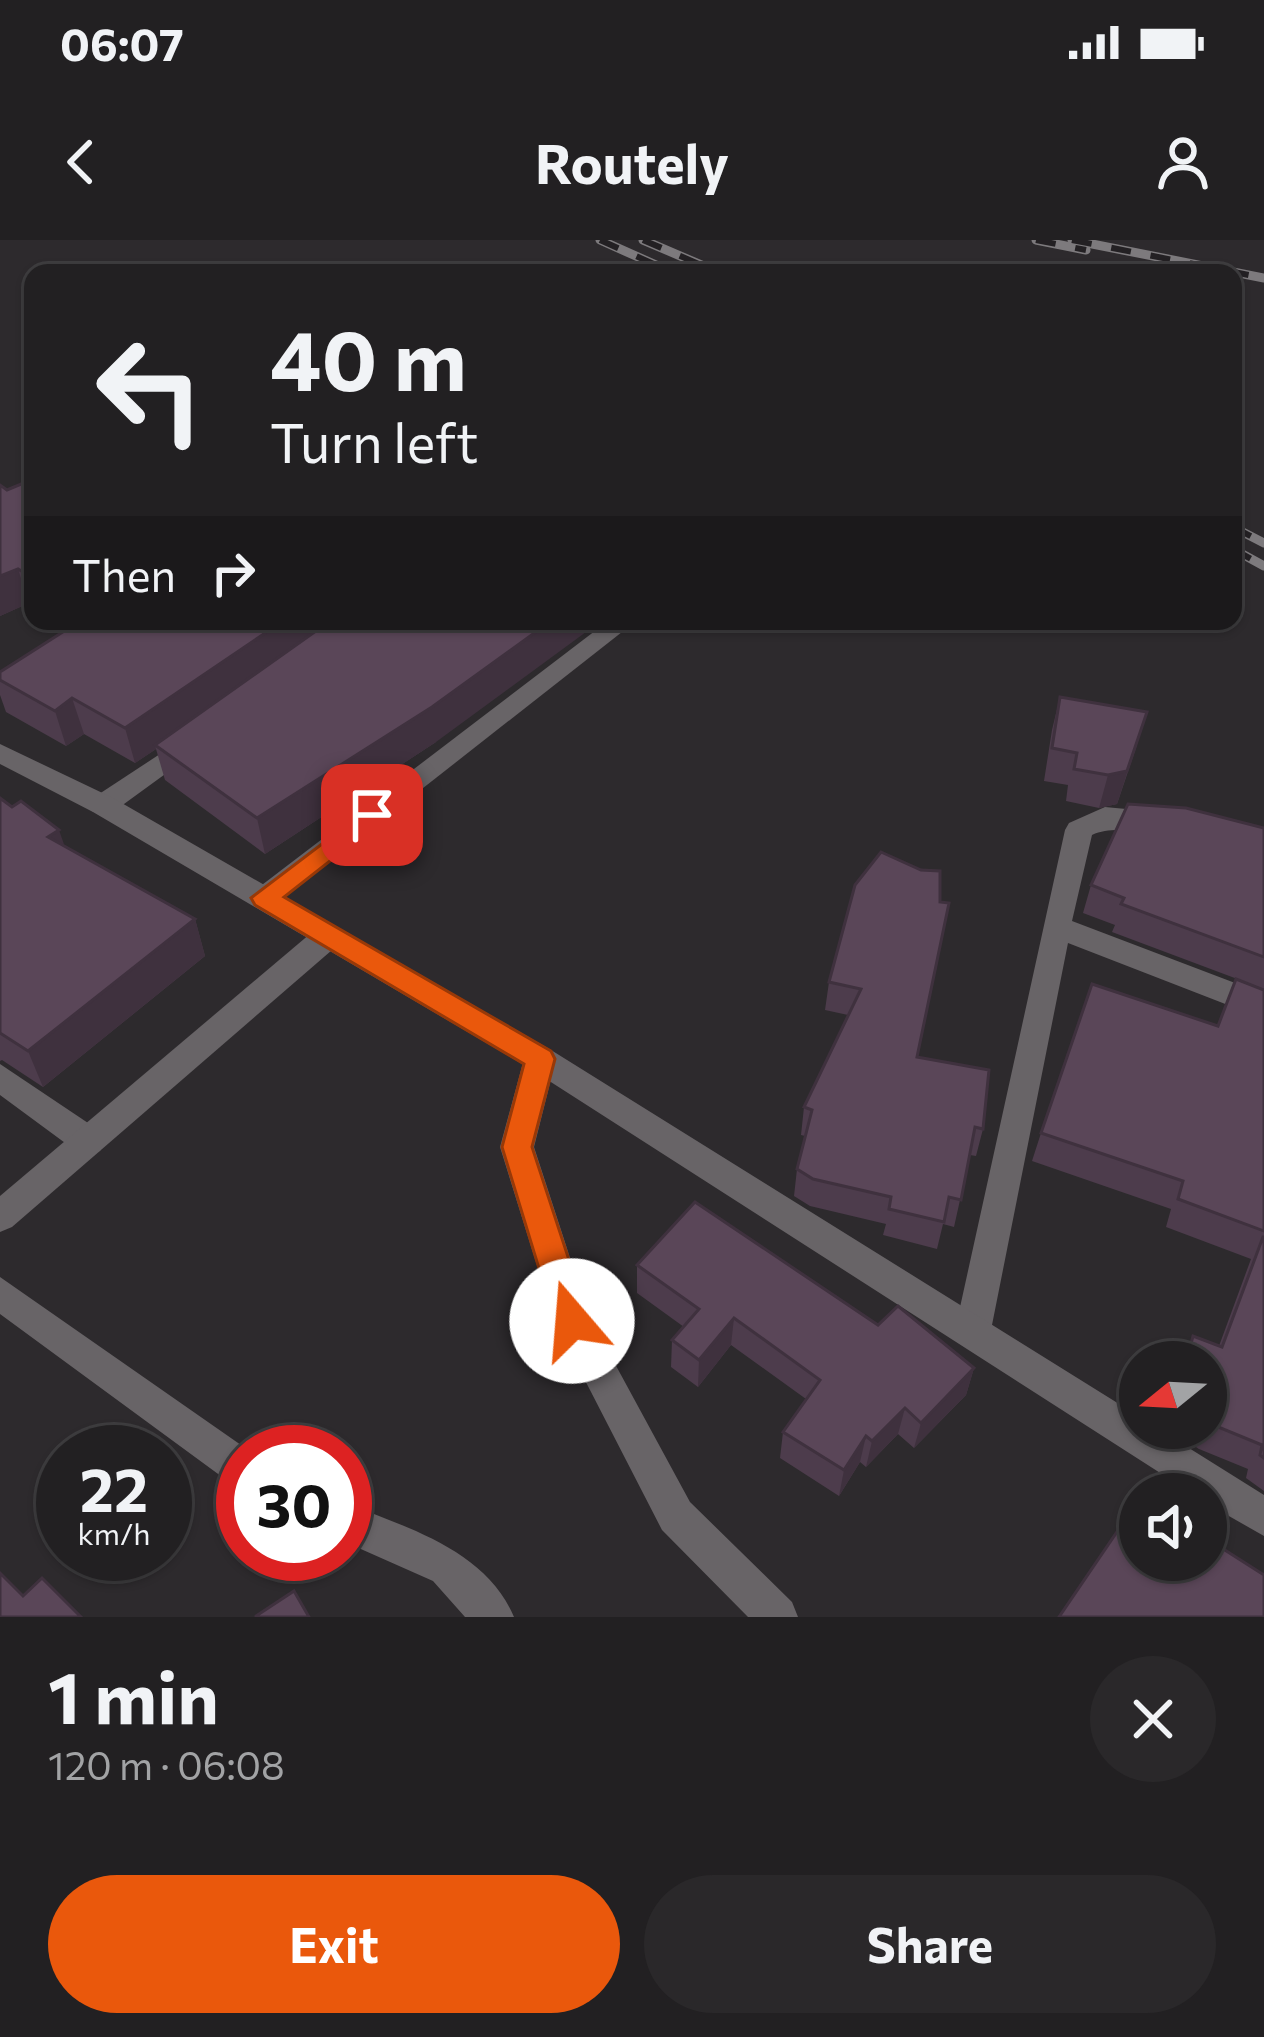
<!DOCTYPE html>
<meta charset="utf-8">
<style>
:root{--surface:#222022;--page:#2a282a;--text:#f1f3f6;--muted:#a2a3a5;--line:#3f3e40;--accent:#ea580c}
body{margin:0;font-family:Commissioner,sans-serif;background:var(--page);color:var(--text);height:100vh;display:flex;flex-direction:column;font-size:45px;white-space:nowrap}
*{box-sizing:border-box;margin:0}
p{font-size:39px;color:var(--muted)}
.icon{flex:none;width:66px;height:66px;fill:none;stroke:currentColor;stroke-width:2;stroke-linecap:round;stroke-linejoin:round}
.map{position:relative;height:1377px;overflow:hidden}
.drawer{display:flex;flex-direction:column;background:var(--surface);flex:1}
.drawer>*{flex:none}
.hud{position:absolute;left:24px;top:24px;width:1218px;height:366px;border-radius:24px;box-shadow:0 3px 9px #0004,0 0 0 3px var(--line);background:#222022;color:var(--text);overflow:hidden}
.needle{width:78px;rotate:252deg}
.fabs{position:absolute;left:1119px;top:1101px;display:grid;gap:24px}
.fabs a{display:grid;place-items:center;width:108px;height:108px;border-radius:50%;background:var(--surface);box-shadow:0 3px 9px #0004,0 0 0 3px var(--line);font-size:60px}
.speed{position:absolute;left:36px;top:1185px;display:flex;gap:24px;font-size:60px;font-weight:700;text-align:center}
.speed>*{display:grid;place-content:center;width:156px;height:156px;border-radius:50%;background:var(--surface);box-shadow:0 3px 9px #0004,0 0 0 3px var(--line);line-height:1}
.speed small{font-size:30px;font-weight:400}
.speed .limit{border:18px solid #d22;background:#fff;color:#111}
.pin{position:absolute;display:grid;place-items:center;width:102px;height:102px;color:#fff;margin:-51px;border-radius:24px;box-shadow:0 6px 18px #0006}
.me{position:absolute;width:132px;margin:-66px;rotate:342deg;stroke-linejoin:round;filter:drop-shadow(0 0 9px #0008)}
.turn{display:flex;align-items:center;gap:42px;height:252px;padding:0 48px;font-size:54px}
.turn .icon{width:156px;height:156px;stroke-width:2.5}
.turn b{display:block;font-size:84px;line-height:102px}
.then{display:flex;align-items:center;height:114px;padding:0 48px;background:#0003;gap:24px;font-size:45px}
.round{display:grid;place-items:center;flex:none;width:126px;height:126px;border-radius:63px;background:var(--page)}
.headline{display:flex;align-items:center;justify-content:space-between;height:204px;padding:0 48px}
h1{font-size:72px;font-weight:700;line-height:90px}
.cta{display:flex;gap:24px;margin-top:auto;padding:24px 48px}
.cta a{flex:1;height:138px;border-radius:72px;background:var(--accent);color:#fff;font-size:48px;font-weight:700;line-height:138px;text-align:center}
.cta a+a{background:var(--page);color:var(--text)}
.status{display:flex;justify-content:space-between;align-items:center;height:84px;padding:0 60px;background:var(--surface);direction:ltr}
.status svg{height:33px;fill:currentColor}
header{display:flex;justify-content:space-between;align-items:center;height:156px;padding:0 48px;background:var(--surface);font-size:54px;font-weight:700}
.map>svg:first-child{display:block}
</style>
<div class="status"><b>06:07</b><svg viewBox="0 0 49 12"><path d="M0 12V9h3v3zM5 12V6h3v6zM10 12V3h3v9zM15 12V0h3v12zM26 1h20v11H26zM47 4h2v5h-2z"/></svg></div>
<header><svg class="icon" aria-label="back" viewBox="0 0 24 24"><path d="M15 5l-7 7 7 7"/></svg>Routely<svg class="icon" aria-label="person" viewBox="0 0 24 24"><circle cx="12" cy="8" r="4"/><path d="M4 21q1-7 8-7t8 7"/></svg></header>
<div class="map">
<svg width="1264" height="1377" viewBox="0 0 1264 1377">
<rect width="100%" height="100%" fill="#2d2a2d"/>
<g fill="none" stroke-linecap="round" stroke-linejoin="round">
<g fill="#686467" fill-rule="evenodd">
<path d="M608,381H636L274,665H254L249,658L254,651Z"/>
<path d="M192,493L205,502L201,508L113,572H93L89,565L93,558Z"/>
<path d="M1105,567L1158,572L1172,582C1155,601 1119,582 1092,595L1072,681L1264,754V779L1068,703L991,1090L986,1102L973,1106L960,1102L955,1090L1065,590L1069,583Z"/>
<path d="M540,806L551,810L556,819L534,907L589,1076L690,1262L792,1362L798,1377H748L662,1290L554,1080L500,907L524,819L529,810Z"/>
<path d="M0,824L100,891L105,901L100,911L88,915L76,911L0,855Z"/>
<path d="M0,1037L251,1212H243V1248L229,1242L0,1074Z"/>
<path d="M345,1263C406,1287 486,1310 514,1377H465L433,1341L345,1302Z"/>
</g>
<path fill="#686467" fill-rule="evenodd" d="M328,685L339,688L343,696L339,704L12,987L0,992V956L317,688Z"/>
<path fill="#686467" fill-rule="evenodd" d="M0,504L113,558L551,810L1140,1177V1188H1157L1264,1255V1296L1206,1263V1254H1193L529,828L93,572L0,524Z"/>
<g stroke="#7d7a7d" stroke-width="9">
<g id="rail">
<path d="M600,0L674,33"/>
<path d="M643,0L720,33"/>
<path d="M1036,0L1086,10"/>
<path d="M1072,0L1264,38"/>
<path d="M1233,287L1264,303"/>
<path d="M1233,309L1264,326"/>
</g>
</g>
<use href="#rail" stroke="#232023" stroke-width="6" stroke-dasharray="20" stroke-linecap="butt"/>
</g>
<g fill="#4d3c4c">
<path d="M33,239V366L29,363L0,376V245L7,250Z"/>
<path d="M0,432L436,502L265,614L165,540L156,509L135,523L84,494L66,506L6,472L0,455Z"/>
<path d="M1060,457L1137,505L1117,564L1099,568L1066,561L1068,545L1044,541L1052,490Z"/>
<path d="M0,558L65,607L195,679L205,716L43,847L2,820L0,821Z"/>
<path d="M1264,588V749L1112,692L1115,685L1083,673L1091,645Z"/>
<path d="M921,630L917,817L983,889L976,916L970,915L954,987L943,984L937,1009L883,995L886,984L810,966L794,956L797,929L805,896L801,895L804,867L848,775L825,770L829,742Z"/>
<path d="M1264,750V1251L1246,1238L1248,1229L1199,1209L1165,1188H1206V1122H1181L1193,1096L1219,1106L1251,1019L1166,987L1171,969L1032,921L1041,893L1218,786Z"/>
<path d="M637,1025L878,1085L974,1128L966,1155L914,1208L898,1194L866,1227L860,1222L839,1256L780,1218L783,1192L806,1159L731,1105L698,1147L671,1127L672,1100L684,1087L637,1053Z"/>
</g>
<g fill="#3f313e">
<path d="M18,329L29,363L0,376V336Z"/>
<path d="M283,381H340L155,505L156,509L135,523L125,488Z"/>
<path d="M551,381H601L436,502L265,614L257,578Z"/>
<path d="M72,458L84,494L66,506L55,471Z"/>
<path d="M1147,472L1117,564L1099,568L1108,535Z"/>
<path d="M59,590L72,627L48,597Z"/>
<path d="M195,679L205,716L43,847L28,811Z"/>
<path d="M734,1078L731,1105L698,1147L699,1120Z"/>
<path d="M974,1128L966,1155L914,1208L921,1183Z"/>
<path d="M905,1168L898,1194L866,1227L872,1201Z"/>
<path d="M866,1196L860,1222L839,1256L844,1230Z"/>
</g>
<g fill="#5a4658" stroke="#3f313e" stroke-width="3">
<path d="M33,239V333L28,335L18,329L0,336V245L7,250Z"/>
<path d="M80,381H283L125,488L72,458L55,471L0,440V432Z"/>
<path d="M330,381H551L432,467L257,578L155,505Z"/>
<path d="M1060,457L1147,472L1127,531L1108,535L1074,529L1077,513L1052,508Z"/>
<path d="M0,558L12,567L21,561L59,590L48,597L195,679L28,811L0,793Z"/>
<path d="M1128,564L1186,568L1264,588V717L1121,664L1124,658L1091,645Z"/>
<path d="M881,612L921,630L940,631V662L949,663L917,817L989,830L983,889L975,887L961,960L949,957L944,982L889,969L891,957L813,939L797,929L812,870L804,867L861,749L829,742L855,645Z"/>
<path d="M1236,739L1264,750V991L1178,959L1183,941L1041,893L1092,744L1218,786Z"/>
<path d="M695,962L878,1085L898,1066L974,1128L921,1183L905,1168L872,1201L866,1196L844,1230L783,1192L820,1140L734,1078L699,1120L672,1100L699,1069L637,1025Z"/>
<path d="M1263,997H1264V1218L1260,1215L1262,1205L1206,1182V1122H1186L1193,1096L1222,1107Z"/>
<path d="M1140,1258V1320H1206V1298L1264,1335V1377H1059Z"/>
<path d="M0,1333L23,1356L42,1338L81,1377H0Z"/>
<path d="M294,1351L309,1377H256V1376Z"/>
</g>
<path fill="#ea580c" stroke="#983908" stroke-width="3" d="M372,566L381,569L385,575L381,581L284,657L551,811L555,819L532,907L589,1081L584,1091L572,1095L560,1091L555,1081L502,907L524,824L255,665L251,658Z"/>
</svg>
<div class="fabs">
<a><svg class="needle" viewBox="-14 -14 28 28"><path d="M0-13l5 13h-10z" fill="#e53935"/><path d="M0 13l5-13h-10z" fill="#a2a3a5"/></svg></a>
<a><svg class="icon" aria-label="sound" viewBox="0 0 24 24"><path d="M4 9h4l5-4v14l-5-4H4zM17 9q2 3 0 6"/></svg></a>
</div>
<div class="speed"><div>22<small>km/h</small></div><div class="limit">30</div></div>
<div class="pin" style="left:372px;top:575px;background:#d93025"><svg class="icon" aria-label="arrive" viewBox="0 0 24 24"><path d="M6 21V4h12l-3 4 3 4H6"/></svg></div>
<svg class="me" style="left:572px;top:1081px" viewBox="-20 -20 40 40"><circle r="19" fill="#fff"/><path d="M0-13L10 11 0 6-10 11z" fill="#ea580c"/></svg>
<div class="hud">
<div class="turn"><svg class="icon" aria-label="left" viewBox="0 0 24 24"><path d="M17 20v-9H6M10 6l-5 5 5 5"/></svg><div><b>40 m</b>Turn left</div></div>
<div class="then">Then<svg class="icon" aria-label="right" viewBox="0 0 24 24"><path d="M7 20v-9h11M14 6l5 5-5 5"/></svg></div>
</div>
</div>
<section class="drawer">
<div class="headline"><div><h1>1 min</h1><p>120 m · 06:08</p></div><a class="round"><svg class="icon" aria-label="close" viewBox="0 0 24 24"><path d="M6 6l12 12M18 6L6 18"/></svg></a></div>
<div class="cta"><a>Exit</a><a>Share</a></div>
</section>
